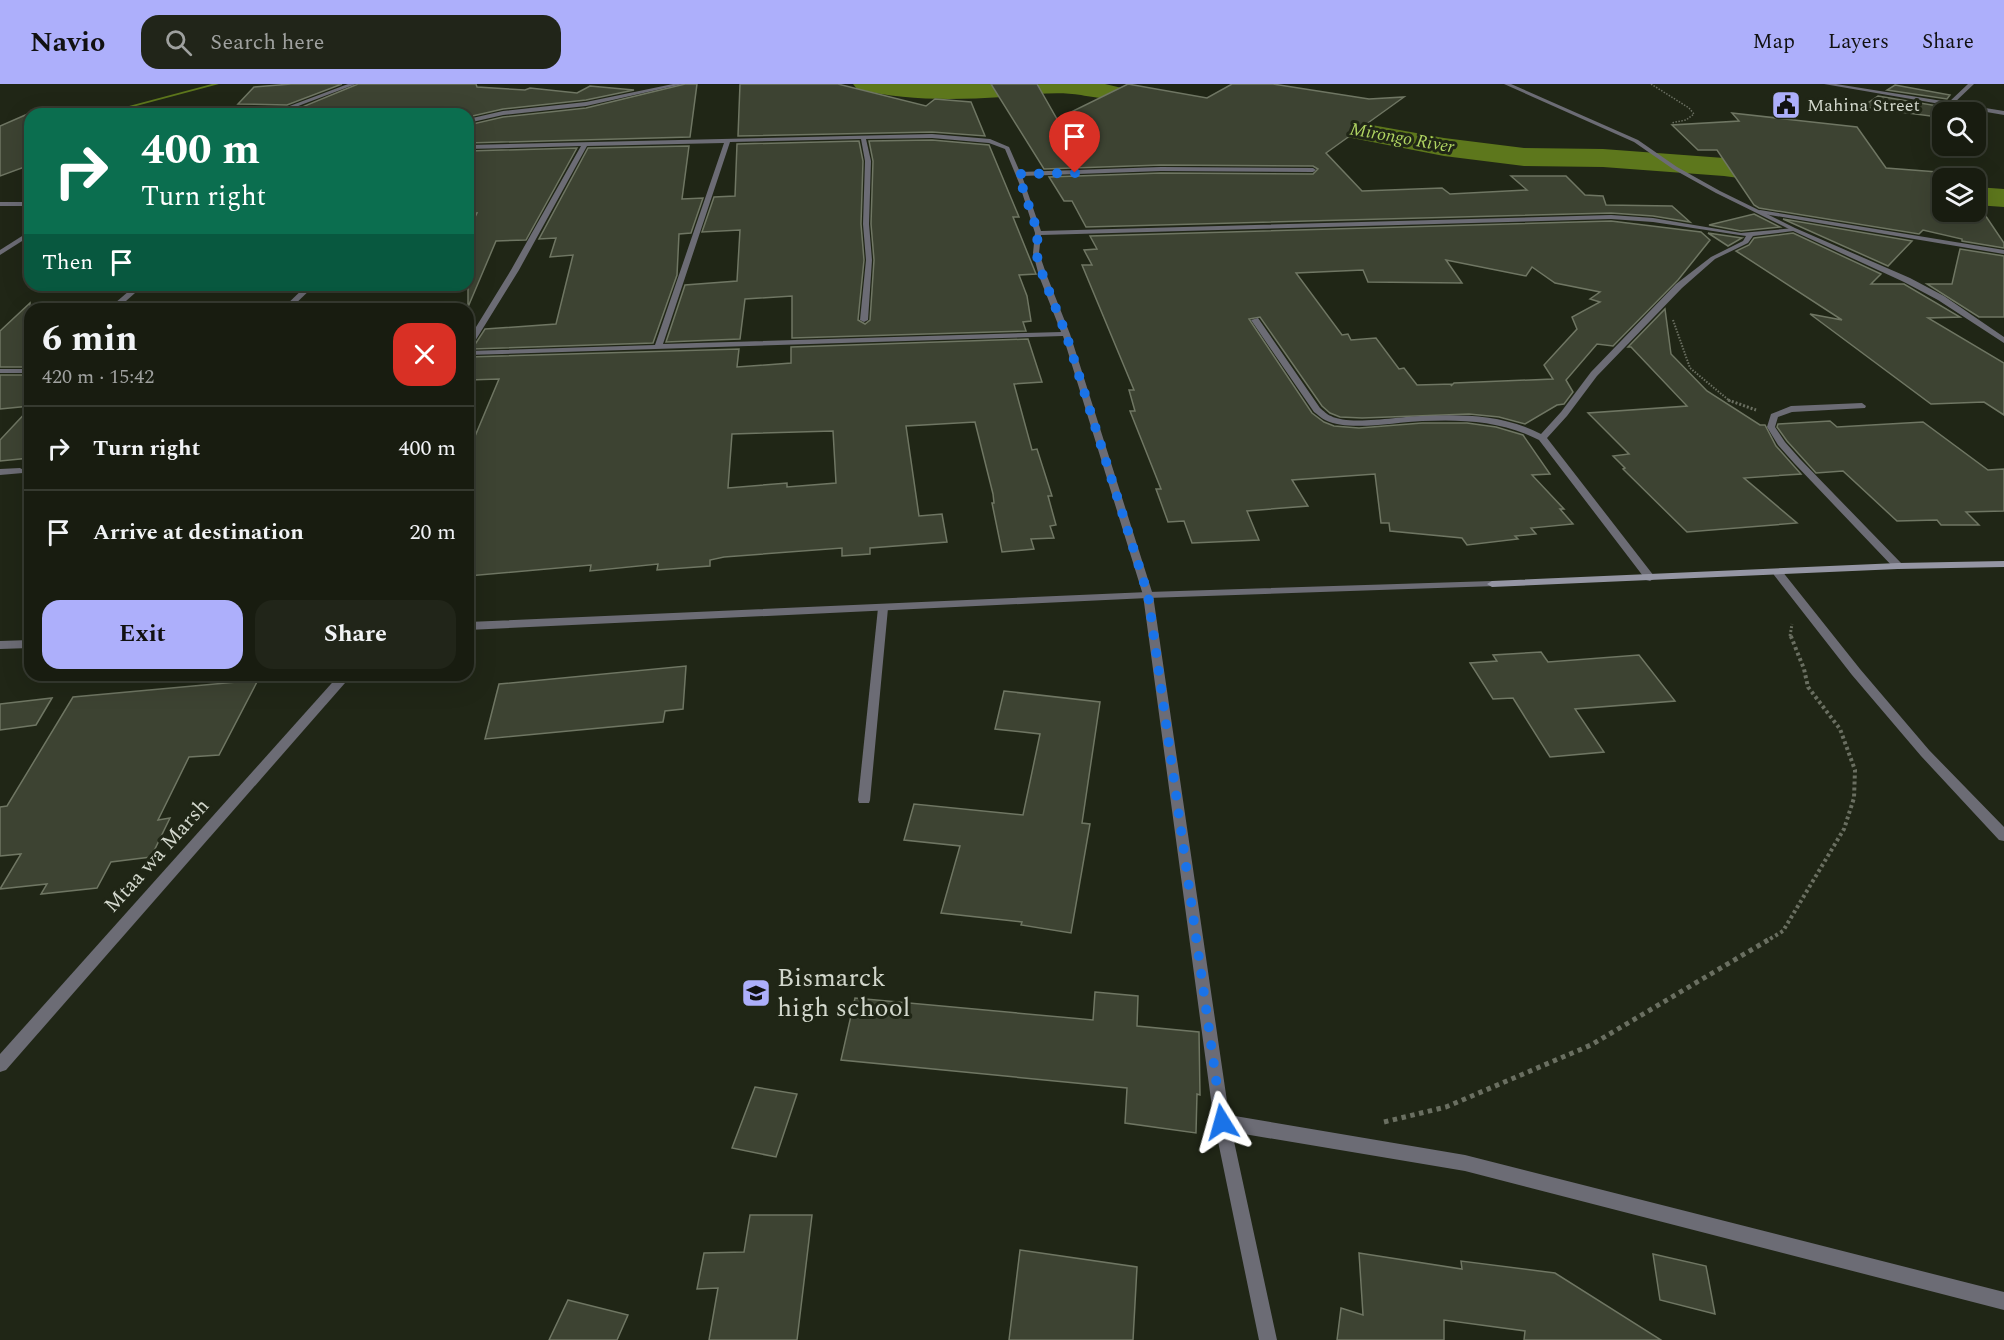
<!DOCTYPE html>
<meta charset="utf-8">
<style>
:root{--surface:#181c10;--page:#212519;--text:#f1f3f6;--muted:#9fa19f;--line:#363a30;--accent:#adaffb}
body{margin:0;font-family:Spectral,serif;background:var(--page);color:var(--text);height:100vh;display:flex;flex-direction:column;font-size:22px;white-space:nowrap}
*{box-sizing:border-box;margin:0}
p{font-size:20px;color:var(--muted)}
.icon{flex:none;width:33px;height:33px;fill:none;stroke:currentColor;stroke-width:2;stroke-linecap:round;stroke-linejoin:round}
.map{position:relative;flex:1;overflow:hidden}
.sheet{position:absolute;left:24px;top:219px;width:450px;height:378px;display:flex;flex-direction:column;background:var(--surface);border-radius:18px;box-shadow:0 6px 24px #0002,0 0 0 2px var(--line)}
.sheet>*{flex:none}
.guide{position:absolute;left:24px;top:24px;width:450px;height:183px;border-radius:18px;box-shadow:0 6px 24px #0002,0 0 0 2px var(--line);background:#0b6e4f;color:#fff;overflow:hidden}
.buttons{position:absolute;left:1932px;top:18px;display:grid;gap:12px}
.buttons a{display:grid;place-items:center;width:54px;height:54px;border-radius:12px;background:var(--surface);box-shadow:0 6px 24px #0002,0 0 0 2px var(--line);font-size:30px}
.pin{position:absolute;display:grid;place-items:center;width:51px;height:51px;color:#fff;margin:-62px -26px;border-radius:50% 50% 50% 0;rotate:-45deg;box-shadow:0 0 6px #0007}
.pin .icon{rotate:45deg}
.me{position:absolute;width:66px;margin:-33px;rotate:352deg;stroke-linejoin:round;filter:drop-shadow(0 0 4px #0008)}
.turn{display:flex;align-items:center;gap:21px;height:126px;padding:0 18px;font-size:27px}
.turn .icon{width:78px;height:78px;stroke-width:2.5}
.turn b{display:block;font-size:42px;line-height:51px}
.then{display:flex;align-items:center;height:57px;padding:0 18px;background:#0003;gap:12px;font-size:22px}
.round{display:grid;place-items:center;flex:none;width:63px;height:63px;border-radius:18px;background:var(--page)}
.overview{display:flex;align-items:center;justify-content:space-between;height:102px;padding:0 18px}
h1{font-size:36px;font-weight:700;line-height:45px}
.action{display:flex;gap:12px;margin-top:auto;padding:12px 18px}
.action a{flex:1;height:69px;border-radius:18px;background:var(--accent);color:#111;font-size:24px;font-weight:700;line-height:69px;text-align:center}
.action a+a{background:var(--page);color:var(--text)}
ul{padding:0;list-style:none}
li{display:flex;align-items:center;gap:18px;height:84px;padding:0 18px;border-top:2px solid var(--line)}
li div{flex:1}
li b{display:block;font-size:22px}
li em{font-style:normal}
header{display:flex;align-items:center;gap:36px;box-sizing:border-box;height:84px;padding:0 30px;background:var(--accent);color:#111}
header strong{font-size:28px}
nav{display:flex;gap:33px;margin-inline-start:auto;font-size:21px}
.search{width:420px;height:54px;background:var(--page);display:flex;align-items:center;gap:15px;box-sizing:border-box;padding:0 21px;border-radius:18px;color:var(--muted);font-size:22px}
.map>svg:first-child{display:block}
</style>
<header>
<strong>Navio</strong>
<div class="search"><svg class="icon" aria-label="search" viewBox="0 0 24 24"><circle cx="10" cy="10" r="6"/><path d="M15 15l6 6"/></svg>Search here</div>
<nav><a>Map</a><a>Layers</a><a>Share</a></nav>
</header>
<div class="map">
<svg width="2004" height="1256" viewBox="0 0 2004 1256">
<rect width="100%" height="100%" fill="#202616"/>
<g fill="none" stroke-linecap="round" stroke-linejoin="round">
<path fill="#5d771c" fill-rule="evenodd" d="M212,0H219L106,30H99Z"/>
<g fill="#5d771c" fill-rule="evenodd">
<path d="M853,0H1105L1122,4L1165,22L1200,29L1203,35L1200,41C1169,48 1136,26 1108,16C1100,13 1090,13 1081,11C1056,7 1028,11 1003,13C954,16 905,17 857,5Z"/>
<path d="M1276,30L1316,31L1444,54L1524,64L1603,65L1724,74L1820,87L1924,94L1942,98V116L1924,112L1820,105L1724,92L1603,83L1524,82L1444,72L1316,47L1266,44L1262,38L1266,32Z"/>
<path d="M1976,103L2004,105V123L1976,121Z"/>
</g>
</g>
<g fill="#3d4332" stroke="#6f7663" stroke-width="1.5" fill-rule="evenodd">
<path d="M291,0H342L287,21L238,20L254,3Z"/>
<path d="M358,0H476L477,3L525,6L530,4L577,9L590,2L634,6L586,16L503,25L468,33V30H345L343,28L302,23Z"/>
<path d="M685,0H697L690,53L468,59V41L503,33L586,24Z"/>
<path d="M740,0H838L926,22L935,15L971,18L985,52L932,48L738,52Z"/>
<path d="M991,0H1037L1057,35L1128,0L1207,14L1232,0H1273L1369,15L1404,13L1326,69L1362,107L1442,104L1450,110L1527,106L1511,92H1566L1585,111L1603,112L1606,121L1672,122L1690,138L1653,132L1611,129L1086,143L1072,117H1064L1049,93L1161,89L1313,90L1318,85L1313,82L1161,81L1044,85Z"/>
<path d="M1895,1L1950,11L1947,15L1887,6Z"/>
<path d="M1878,12L1944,23L1938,33L1862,23Z"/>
<path d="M30,29V81L0,92V42Z"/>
<path d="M1732,29L1857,43L1886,84L1938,88L1945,94H1942V128H1976V121L1979,122L2004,159V164L1962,157V155L1923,146L1919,150L1759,124L1754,121L1717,66H1698L1672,41L1739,37Z"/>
<path d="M932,56L989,61L1019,133H1013L1036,190L1019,191L1027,212L1031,237L1023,238L1026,247L792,254V212L745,215L740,255L666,258L685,201L737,197L740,146L702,148L714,113L735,112L737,60L859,57L863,77L861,140L864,176L858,236L865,240L870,236L874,176L871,140L873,77L869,57Z"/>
<path d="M689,62L682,115L703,114L691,149L679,150L677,191L653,259L472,265L485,245L556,240L573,171L550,173L556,154L539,155L588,64Z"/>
<path d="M577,64L526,156L496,157L468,223V148L477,129L468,130V67Z"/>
<path d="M1754,130L1780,143L1741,147L1709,141Z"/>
<path d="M1783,135L1912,157L1888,182Z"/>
<path d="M1611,137L1701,148L1710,156L1678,196L1613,262L1597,260L1566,296L1573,308L1564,320L1557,321L1525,340L1499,333L1469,330L1362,334L1340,333L1330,329L1322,322L1260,233L1249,235L1312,329L1324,338L1334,342L1359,344L1422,339H1467L1496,343L1523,351L1550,390L1532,391L1564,425H1560L1573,440L1531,444L1536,450L1515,452L1518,455L1467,461L1462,454L1390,447L1389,439H1381L1375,390L1292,396L1308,422L1247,427L1259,456L1192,459L1184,437L1168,438L1156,405H1161L1130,327H1135L1129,306H1134L1082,181H1092L1084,166L1097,165L1090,152ZM1446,176L1526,192L1532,183L1555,199L1600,208L1590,215L1600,218L1572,233L1577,245L1544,281L1553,295L1454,299L1451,302L1452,300L1417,301L1404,284L1399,285L1376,254L1351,256L1348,250L1342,251L1296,189L1363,186L1368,198L1462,199Z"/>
<path d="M1708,149L1742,154L1728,162Z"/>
<path d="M1793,149L1881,190L1871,200H1904L1960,233L1928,234L2004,279V331L1984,318L1931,320L1810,230L1842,236L1736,167L1749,161L1754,154Z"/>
<path d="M1960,165L2004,172V233H1979L1927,200H1952Z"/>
<path d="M30,219V283H0V247Z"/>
<path d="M1665,225L1671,270L1707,307L1760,341H1765L1776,362L1801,390L1744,394L1797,439L1687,448L1623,385L1625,384L1613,372L1629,370L1588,329L1687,322L1631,263H1628Z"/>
<path d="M1028,255L1042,298L1014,300L1032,366L1037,365L1052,412H1048L1056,441L1050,442L1054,454L1031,455L1034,465L1002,468L992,419H994L993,410L975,338L906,342L919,432L942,430L947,458L870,464V470L842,472V464L724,473L710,476V482L657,486L658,480L590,487L591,481L468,492V369L499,295L468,296V273L739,265L737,283L791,279V263ZM833,347L836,399L787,403V399L728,404L732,350Z"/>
<path d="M0,291H30V322L0,325Z"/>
<path d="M30,324V374L0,377V356Z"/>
<path d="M1830,337L1837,343L1923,338L1988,386L2004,385V427L1966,428L1979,441H1941L1937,436L1897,437L1843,387L1816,389L1787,357L1777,343L1778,340Z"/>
<path d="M1541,568L1548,578L1639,571L1675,617L1575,625L1604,668L1550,673L1513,614L1493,615L1470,579L1497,577L1493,571Z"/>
<path d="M686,582L683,625L665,627L663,638L485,655L499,600Z"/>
<path d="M258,596L219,671L189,673L158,736L170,734L151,773L111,778L97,804L41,810L47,800L0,805L21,770L0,772V723L7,722L73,613Z"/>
<path d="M1004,607L1100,618L1082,739L1090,740L1071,849L1021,841L1022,838L941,829L960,762L904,756L914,720L1023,731L1040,650L995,645Z"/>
<path d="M52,614L36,641L0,646V620Z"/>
<path d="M1095,908L1138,912L1137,942L1199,948L1200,1011L1197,1010L1196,1049L1125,1039L1127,1004L841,976L855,914L1093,936Z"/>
<path d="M755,1003L797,1010L776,1073L732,1064Z"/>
<path d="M750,1131H812L797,1256H709L718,1204L697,1205L704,1169L744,1168Z"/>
<path d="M1020,1166L1137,1183L1133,1256H1009Z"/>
<path d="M1359,1169L1462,1185L1461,1177L1555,1189L1661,1256H1524L1525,1247L1444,1236V1256H1337L1341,1224L1363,1231Z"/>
<path d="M1653,1170L1706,1182L1715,1230L1660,1216Z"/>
<path d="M568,1216L628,1231L617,1256H549Z"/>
</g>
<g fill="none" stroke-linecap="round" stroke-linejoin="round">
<path stroke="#6a6f61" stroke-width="1.5" stroke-dasharray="1.5 1.5" stroke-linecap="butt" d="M1651,0L1689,24L1694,30L1686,36L1671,39"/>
<path stroke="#6a6f61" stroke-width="2" stroke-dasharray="1.5 1.5" stroke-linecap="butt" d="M1673,236L1690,284L1731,318"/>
<g stroke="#6a6f61" stroke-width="3" stroke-dasharray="2 2" stroke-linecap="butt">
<path d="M1728,316L1756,326"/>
<path d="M1790,552L1792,540"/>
</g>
<path stroke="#6a6f61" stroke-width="4" stroke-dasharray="3 3" stroke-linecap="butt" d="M1765,858L1783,847L1844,745L1854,714L1855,686L1840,645L1808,603L1804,585L1790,550"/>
<path stroke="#6a6f61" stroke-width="5" stroke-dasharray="4.5 4.5" stroke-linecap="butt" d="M1384,1038L1446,1023L1591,961L1768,856"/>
<path fill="#6c6c75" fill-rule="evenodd" d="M883,521L888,524L870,716L869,719H859L858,716L878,524Z"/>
<g fill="#6c6c75" fill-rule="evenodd">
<path d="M348,0H356L293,24L343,30L232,26L219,30H211L232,22L287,23Z"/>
<path d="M673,0H683L586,22L503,31L468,39V35L503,27L586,18Z"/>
<path d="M1824,0H1836L1949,18L1968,0H1974L1954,19L2004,27V31Z"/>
<path d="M932,50L990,55L1009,63L1020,88L1161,83L1313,84L1316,86L1313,88L1161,87L1022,92L1041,147L1611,131L1653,134L1741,149L1795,144V146L1793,147L1753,152L1748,159L1715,175L1682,204L1597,292L1567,332L1547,354L1654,492L1655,494L1650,497L1646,496L1539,356C1502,337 1463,335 1422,337C1396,338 1348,348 1325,336C1321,334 1317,330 1314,328L1251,236L1258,234L1320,324C1324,327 1327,331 1331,332C1349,342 1401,332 1423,332C1464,330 1504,331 1541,350L1561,328L1591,288L1676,200L1711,173L1743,157L1746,152L1653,138L1611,135L1041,151L1039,169L1047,192L1070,250L1153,511L1229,1031L1465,1071L2004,1208V1226L1465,1087L1232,1048L1277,1256H1259L1214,1038L1143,511L1063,252L468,271V267L655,261L724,59L587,62L519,186L472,262L468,264V256L511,186L581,62L468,65V61ZM932,54L989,59L1005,65L1019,99L1035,149L1033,169L1039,192L1061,248L663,260L730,58L861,55L865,77L863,140L866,176L860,236L864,238L868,236L872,176L869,140L871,77L866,55Z"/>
<rect x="0" y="118" width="30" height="4"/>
<path d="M1760,126L2004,166V170L1758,129V127Z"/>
<path d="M30,147V152L0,171V166Z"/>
<path d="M136,201H144L117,225H108Z"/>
<path d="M307,201H315L290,225H282Z"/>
<rect x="0" y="285" width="30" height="4"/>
<path d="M1862,319L1866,322L1865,324L1792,328L1778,333L1775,343L1785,358L1800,375L1902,480L1903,482L1898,485L1894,484L1794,379L1778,361L1767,343L1771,330L1791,322Z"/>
<path d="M20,384L25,387L23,389L0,391V385Z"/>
<path d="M1778,486L1782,487L1860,585L1929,666L2004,743V757L1999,756L1921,672L1852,591L1774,491L1773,489L1774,487Z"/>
<path d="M339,591H352L6,986L0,988V970Z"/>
</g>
<g fill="#6c6c75" fill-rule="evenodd">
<path d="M1504,0H1511L1638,56L1677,83L1720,107L1795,144L1910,194L1944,212L2004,253V259L1938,216L1904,198L1791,146L1716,109L1673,85L1634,58Z"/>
<path d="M1492,497L1496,498L1497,500L1496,502L1148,514L468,546V538L1148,508Z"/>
<path d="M30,556V564L0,565V557Z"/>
</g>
<path fill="#9596a4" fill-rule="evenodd" d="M2004,477V483L1898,485L1492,503L1487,500L1492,497L1898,479Z"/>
</g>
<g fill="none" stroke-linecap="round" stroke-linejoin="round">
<path stroke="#1a73e8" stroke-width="10" stroke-dasharray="0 18" d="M1075,89L1018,90L1038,149L1036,169L1043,192L1066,250L1148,511L1222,1038"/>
</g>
<defs>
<g id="civic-square" transform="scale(1.5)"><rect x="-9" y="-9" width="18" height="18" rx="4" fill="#adaffb" stroke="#202616"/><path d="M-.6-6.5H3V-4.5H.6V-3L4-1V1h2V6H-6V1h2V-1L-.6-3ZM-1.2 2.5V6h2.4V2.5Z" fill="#111"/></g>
<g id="school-square" transform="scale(1.5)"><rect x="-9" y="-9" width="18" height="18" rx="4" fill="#adaffb" stroke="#202616"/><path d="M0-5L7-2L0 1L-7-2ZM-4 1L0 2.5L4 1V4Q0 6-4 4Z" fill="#111"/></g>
</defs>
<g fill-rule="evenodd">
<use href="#civic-square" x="1786" y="21"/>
<use href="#school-square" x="756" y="909"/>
</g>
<g text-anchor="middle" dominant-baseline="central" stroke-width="6" stroke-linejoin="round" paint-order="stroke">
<g font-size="18" fill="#d2d7cc" stroke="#202616" text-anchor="start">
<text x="1807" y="21">Mahina Street</text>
</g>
<g font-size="18" font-style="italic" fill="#b0d562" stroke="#202616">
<text transform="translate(1402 54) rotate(10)">Mirongo River</text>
</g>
<g font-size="21" fill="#d2d7cc" stroke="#202616">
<text transform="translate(157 772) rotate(-48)">Mtaa wa Marsh</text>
</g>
<g font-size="26" fill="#d2d7cc" stroke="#202616" text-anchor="start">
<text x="777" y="894">Bismarck<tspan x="777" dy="30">high school</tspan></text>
</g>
</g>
</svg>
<div class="buttons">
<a><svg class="icon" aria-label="search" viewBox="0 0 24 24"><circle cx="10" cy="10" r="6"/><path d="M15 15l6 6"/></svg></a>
<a><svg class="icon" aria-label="layers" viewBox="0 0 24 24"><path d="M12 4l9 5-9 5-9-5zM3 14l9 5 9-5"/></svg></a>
</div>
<div class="pin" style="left:1075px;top:89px;background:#d93025"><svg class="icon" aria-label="arrive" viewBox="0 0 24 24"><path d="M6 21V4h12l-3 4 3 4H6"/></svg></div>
<svg class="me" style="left:1222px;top:1038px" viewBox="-20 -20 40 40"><path d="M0-17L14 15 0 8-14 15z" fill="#1a73e8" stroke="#fff" stroke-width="4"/></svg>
<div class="guide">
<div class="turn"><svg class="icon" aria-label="right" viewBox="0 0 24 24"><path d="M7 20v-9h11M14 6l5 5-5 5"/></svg><div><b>400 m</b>Turn right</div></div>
<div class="then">Then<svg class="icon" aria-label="arrive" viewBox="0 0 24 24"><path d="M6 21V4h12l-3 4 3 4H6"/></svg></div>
</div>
<section class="sheet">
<div class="overview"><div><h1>6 min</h1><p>420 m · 15:42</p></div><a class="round" style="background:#d93025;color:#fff"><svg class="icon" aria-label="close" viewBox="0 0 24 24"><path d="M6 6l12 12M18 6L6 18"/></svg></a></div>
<ul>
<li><svg class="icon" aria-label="right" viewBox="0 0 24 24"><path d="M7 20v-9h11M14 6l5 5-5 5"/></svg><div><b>Turn right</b></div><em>400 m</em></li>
<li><svg class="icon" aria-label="arrive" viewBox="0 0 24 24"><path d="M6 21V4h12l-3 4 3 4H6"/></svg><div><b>Arrive at destination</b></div><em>20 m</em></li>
</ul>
<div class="action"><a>Exit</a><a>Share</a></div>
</section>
</div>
